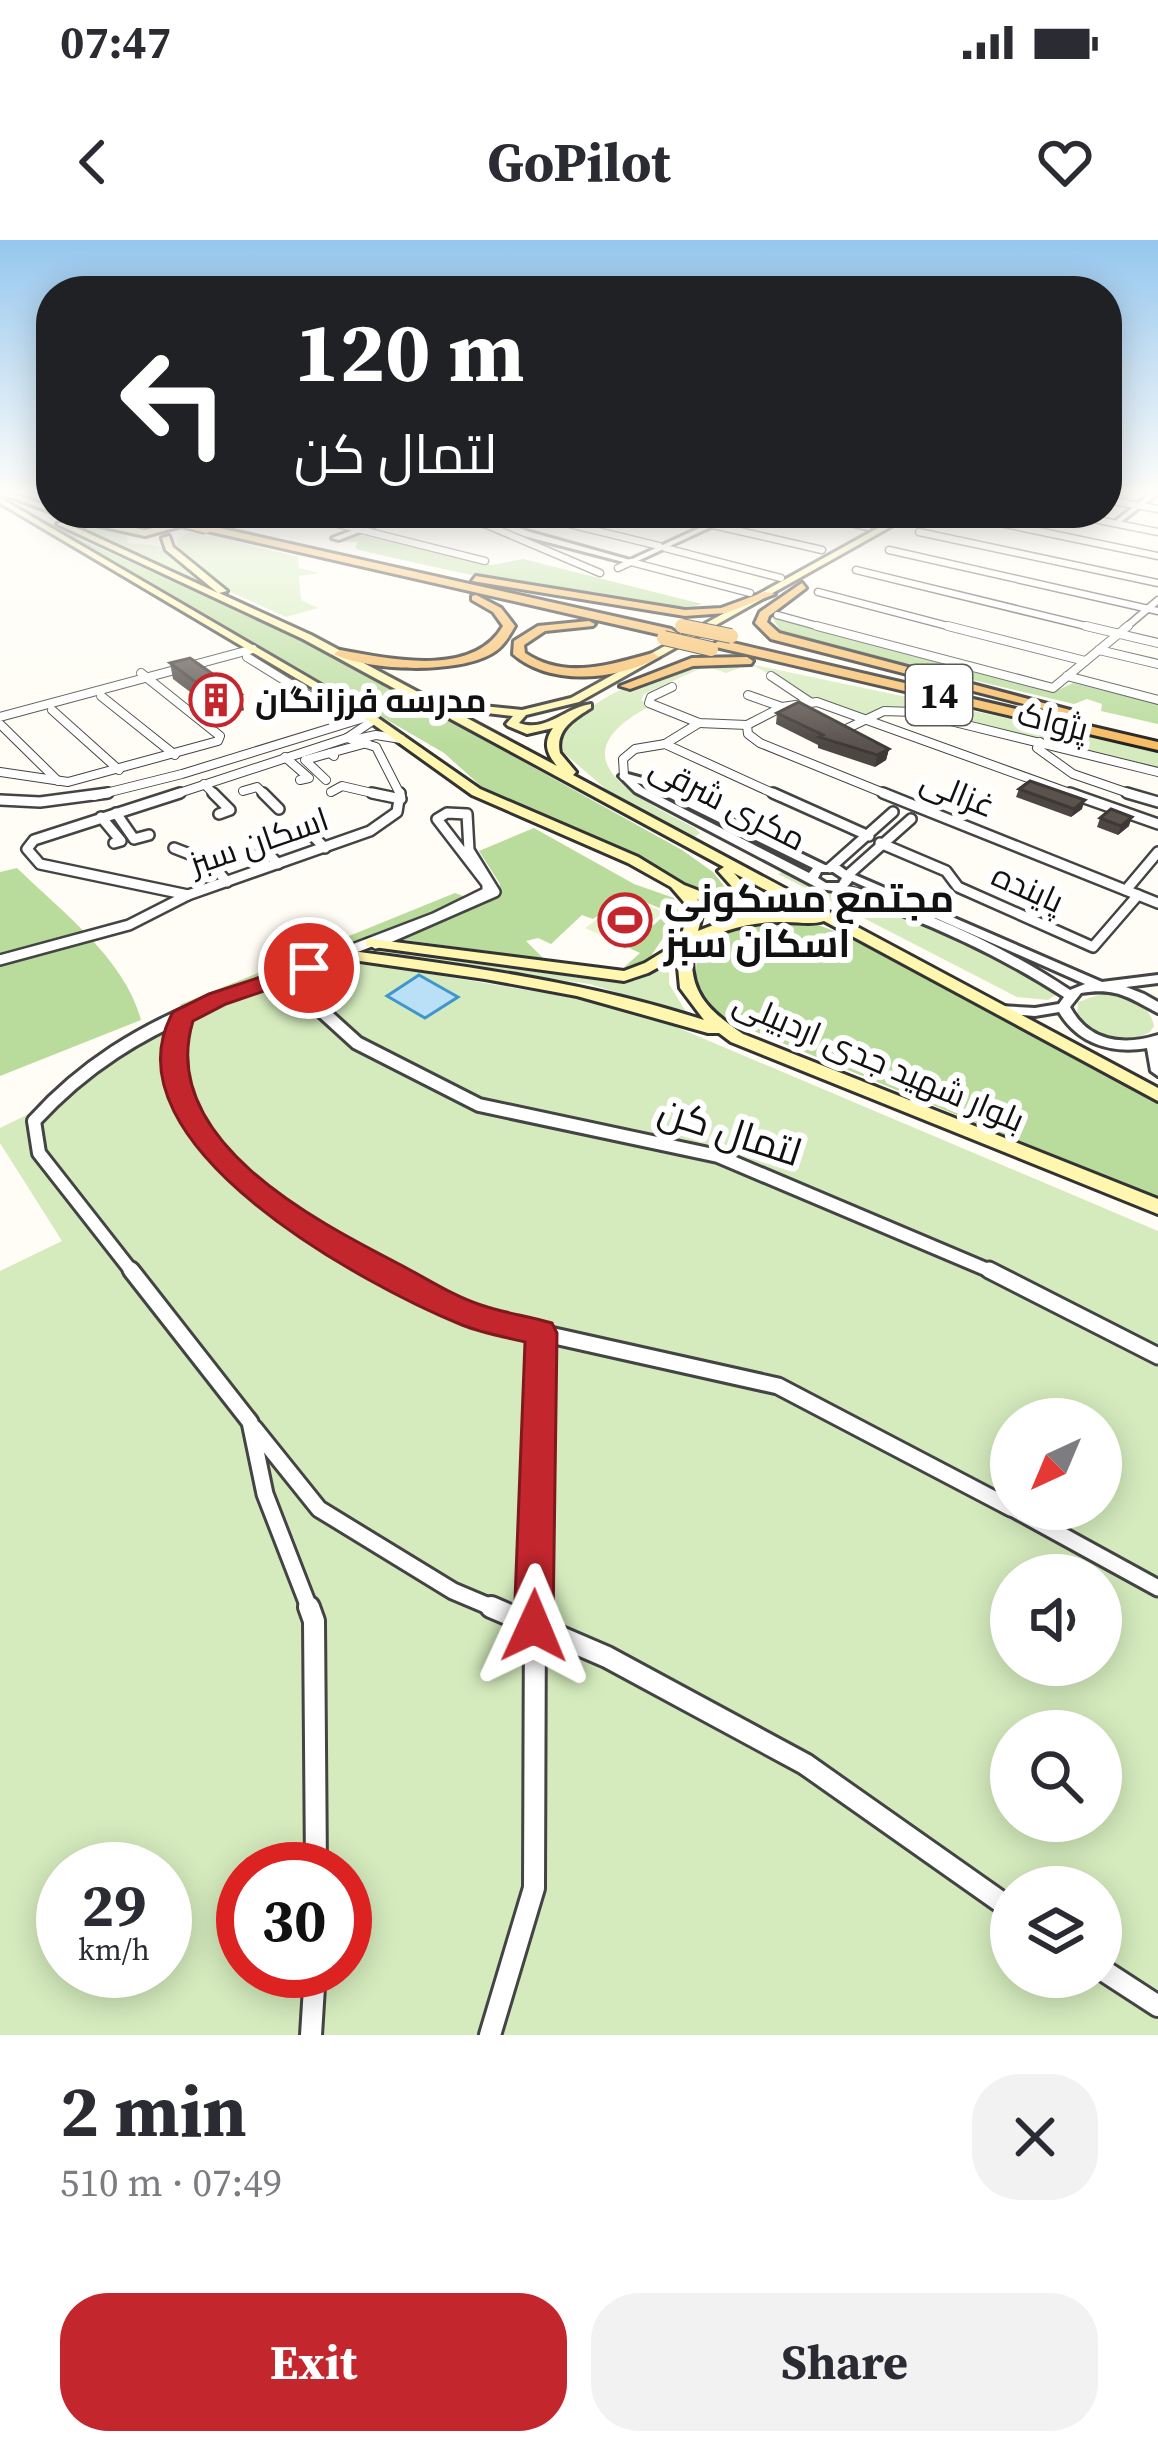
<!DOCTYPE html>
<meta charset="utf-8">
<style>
:root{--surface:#fff;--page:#f2f2f3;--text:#2b2b33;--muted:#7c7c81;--accent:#c4262e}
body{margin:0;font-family:"Source Serif 4",Cairo,serif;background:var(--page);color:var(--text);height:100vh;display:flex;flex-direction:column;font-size:45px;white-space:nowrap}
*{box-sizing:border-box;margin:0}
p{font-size:39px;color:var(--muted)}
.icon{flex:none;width:66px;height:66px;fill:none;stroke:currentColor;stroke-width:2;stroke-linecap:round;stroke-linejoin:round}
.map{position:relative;height:1795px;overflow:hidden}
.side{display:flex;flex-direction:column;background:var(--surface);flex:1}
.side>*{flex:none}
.hud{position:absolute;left:36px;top:36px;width:1086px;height:252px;border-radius:48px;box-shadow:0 6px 30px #0003;background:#202124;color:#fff;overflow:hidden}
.needle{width:78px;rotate:224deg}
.buttons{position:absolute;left:990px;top:1158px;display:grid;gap:24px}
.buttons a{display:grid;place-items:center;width:132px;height:132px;border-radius:50%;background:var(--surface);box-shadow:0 6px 30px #0003;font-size:60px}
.speed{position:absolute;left:36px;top:1602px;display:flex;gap:24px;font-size:60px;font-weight:700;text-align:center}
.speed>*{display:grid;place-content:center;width:156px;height:156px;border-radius:50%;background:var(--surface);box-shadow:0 6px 30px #0003;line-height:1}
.speed small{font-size:30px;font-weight:400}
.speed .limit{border:18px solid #d22;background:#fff;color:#111}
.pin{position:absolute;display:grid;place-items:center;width:102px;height:102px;color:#fff;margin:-51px;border:6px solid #fff;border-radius:50%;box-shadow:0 3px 12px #0007}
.me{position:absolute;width:132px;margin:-66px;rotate:1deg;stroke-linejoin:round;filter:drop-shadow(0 0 9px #0008)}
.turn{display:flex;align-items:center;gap:42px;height:252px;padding:0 60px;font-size:54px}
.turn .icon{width:156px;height:156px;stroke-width:2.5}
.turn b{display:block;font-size:84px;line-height:102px}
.round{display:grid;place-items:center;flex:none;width:126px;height:126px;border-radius:48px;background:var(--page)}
.headline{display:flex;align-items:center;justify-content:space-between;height:204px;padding:0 60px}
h1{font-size:72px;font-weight:700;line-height:90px}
.button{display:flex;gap:24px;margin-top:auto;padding:24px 60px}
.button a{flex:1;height:138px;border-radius:48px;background:var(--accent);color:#fff;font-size:48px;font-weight:700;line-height:138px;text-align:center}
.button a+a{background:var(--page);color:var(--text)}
.status{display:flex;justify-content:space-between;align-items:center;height:84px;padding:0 60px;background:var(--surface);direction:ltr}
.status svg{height:33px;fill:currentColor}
header{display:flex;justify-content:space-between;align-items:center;height:156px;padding:0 60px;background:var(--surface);font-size:54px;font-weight:700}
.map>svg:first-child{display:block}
</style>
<div class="status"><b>07:47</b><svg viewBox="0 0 49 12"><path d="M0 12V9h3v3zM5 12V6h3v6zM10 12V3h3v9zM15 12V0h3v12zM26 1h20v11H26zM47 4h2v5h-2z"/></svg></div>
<header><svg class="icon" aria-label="back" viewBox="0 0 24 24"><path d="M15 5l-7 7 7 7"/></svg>GoPilot<svg class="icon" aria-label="heart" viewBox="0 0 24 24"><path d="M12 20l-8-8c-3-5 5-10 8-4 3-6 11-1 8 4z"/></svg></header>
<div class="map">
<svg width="1158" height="1795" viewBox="0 0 1158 1795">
<rect width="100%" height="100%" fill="#fffdf5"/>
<g fill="#d5ebbd" fill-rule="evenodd">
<path d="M24,260L82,284L126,294L128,303L159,306L231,359L72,287Z"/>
<path d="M193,291L298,317L299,328L320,333L299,336L301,360L318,368L286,377L233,353L177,306V299Z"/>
<path d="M750,424L1158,510V529L912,469C894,467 881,473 864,474C834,475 777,437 750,424Z"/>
<path d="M747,425L726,433L706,426L644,454L641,460L650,466C550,519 640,559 695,588L700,593L691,600L607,550L558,508L559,494C602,448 683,417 747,425Z"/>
<path d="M791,628L817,648L881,666L1040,739L1057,754L1048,760L1017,757L778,634Z"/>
<path d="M370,708L592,739L635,741L669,726V744L688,775L590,744L360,712Z"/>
<path d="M346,720L629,767L1158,991V1795H0V1031L62,1001L0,903V888L63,857L147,796ZM1011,1179H1101V1269H1011ZM1011,1335H1101V1425H1011ZM1011,1491H1101V1581H1011ZM63,1629H165V1731H63ZM243,1629H345V1731H243ZM1011,1647H1101V1737H1011Z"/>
<path d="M1104,753C1126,756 1149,762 1154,786L1150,792C1125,806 1095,798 1077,776L1078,762Z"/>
</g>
<g fill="#b9dc9c">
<path d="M1,255L83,301L304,400L682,610L713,632L728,651L706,656L624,610L491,555L444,513Z"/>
<path d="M356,294L492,325L523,319L702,364C661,380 416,323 359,310L355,308L358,302H337Z"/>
<path d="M772,377L1028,446L1056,451L1073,443L1158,464V484L1101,471L1102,464L1087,459L1074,464L800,399L781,392Z"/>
<path d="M534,588L634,644L674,658L679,674L645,725L622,729L640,713L627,707L669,672L628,655L593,679L582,675L551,704L538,698L526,701L544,719L398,699L500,654V644L479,611Z"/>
<path d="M17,628C61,671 125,719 141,780L0,836V632Z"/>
<path d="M455,653L468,658L193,770L179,765Z"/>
<path d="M761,682L818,685L859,700L1158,862V958L722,778L695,744L697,717L724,694Z"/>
</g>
<path fill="#e6f2cf" d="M627,657L664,672L624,705L585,688Z"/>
<path fill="#b9e0f7" stroke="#3f96cf" stroke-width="3" d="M419,735L458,757L425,778L387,756Z"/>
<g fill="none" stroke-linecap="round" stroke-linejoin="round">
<g stroke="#444" stroke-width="9">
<g id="minor-far5">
<path d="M1107,260L1158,269"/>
<path d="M294,273L485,321"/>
<path d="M439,273L487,285L600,333"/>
<path d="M524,273L659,306"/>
<path d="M663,273L708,284"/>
<path d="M805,273L868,287"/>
<path d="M952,273L1158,316"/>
<path d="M1064,273L1158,292"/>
<path d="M713,285L822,310"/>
<path d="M919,292L1158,343"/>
<path d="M665,308L781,338"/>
<path d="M889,310L1158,371"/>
<path d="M618,328L631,322L750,353"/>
<path d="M856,330L1098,389"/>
<path d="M818,352L959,389"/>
<path d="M777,375L828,389"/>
<path d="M1124,389L1158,360"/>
</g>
</g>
<g stroke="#444" stroke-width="10">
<g id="minor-far4">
<path d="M817,386L1053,448L1128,386"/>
<path d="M948,386L1085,421"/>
<path d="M1086,386L1158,403"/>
<path d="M1099,410L1158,424"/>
<path d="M247,417L350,481"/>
<path d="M771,436L810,462"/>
<path d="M1067,436L1158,460"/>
<path d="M672,447L651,457L649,463L699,483L747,485"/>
<path d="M748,455L782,467"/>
<path d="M101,456L175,515"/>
<path d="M52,470L119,530"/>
<path d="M0,477L253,409"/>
<path d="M1,485L58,541"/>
<path d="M747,485L748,494L760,503L891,556"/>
<path d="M747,485L782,467L817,462L1078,556"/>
<path d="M846,489L884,471L914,472L1158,532"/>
<path d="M347,498L376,507L401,556"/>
<path d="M347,498L374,480"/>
<path d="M357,499L376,495L401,499"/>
<path d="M1040,502L1037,508L1073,534L1137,556"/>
<path d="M665,504L699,483"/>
<path d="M334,516L330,513L367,503"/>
<path d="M285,517L309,538L300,540"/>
<path d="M0,532L68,542L218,501L220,496L141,433"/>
<path d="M624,536L623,519L635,509L665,504L779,556"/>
<path d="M326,540L305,520L330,513"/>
<path d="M204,544L216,556"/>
<path d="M243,551L257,547L266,556"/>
<path d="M331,552L342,546L385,556"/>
<path d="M94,556L182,534L367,477"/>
<path d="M170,556L347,498"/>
</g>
</g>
<g stroke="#444" stroke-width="14">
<g id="minor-far3">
<path d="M180,553L34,600L27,609L40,624L188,655L370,591L397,572L400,553"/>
<path d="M213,553L230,570L219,574"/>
<path d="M263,553L279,569"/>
<path d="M372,553L401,559"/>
<path d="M773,553L869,596"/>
<path d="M883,553L1158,663"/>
<path d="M1070,553L1158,584"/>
<path d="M1127,553L1158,562"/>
<path d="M0,560L40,562L108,553"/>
<path d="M116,573L134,599L149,595"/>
<path d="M101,577L121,601L114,603"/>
<path d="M296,589L303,586L325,608"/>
<path d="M880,603L946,631L958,647L1093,707L1138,655"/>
<path d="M254,604L259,603L278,624"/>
<path d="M174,608L210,622L227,642"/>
<path d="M830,628L893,572"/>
<path d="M848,635L911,579"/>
<path d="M1126,650L1158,612"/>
<path d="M0,720L129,685L188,655"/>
<path d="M309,728L316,767"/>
<path d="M201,767L434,678L487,652V644L437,579L447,573L467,574L469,610L495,652L376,704"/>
</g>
</g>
<g stroke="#444" stroke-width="18">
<g id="minor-far2">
<path d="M314,764L357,803L479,865L718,916L995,1033"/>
<path d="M182,777C146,903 291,982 383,1033"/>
<path d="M133,1033L39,913L34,881C84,826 140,792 208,764"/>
</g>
</g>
<g stroke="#444" stroke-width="21">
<g id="minor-far1">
<path d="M131,1030L250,1182L265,1254L310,1370"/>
<path d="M378,1030L469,1075L541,1093"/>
<path d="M989,1030L1158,1116"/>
<path d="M254,1188L319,1269L453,1351L498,1370"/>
<path d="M1014,1269L1158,1348"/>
<path d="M535,1370L541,1093L778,1146L1011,1268"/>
</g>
</g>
<g stroke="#444" stroke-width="26">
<g id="minor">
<path d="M309,1367L314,1381L316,1629"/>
<path d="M491,1367L607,1417L805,1524L1011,1669"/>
<path d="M1101,1729L1158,1766"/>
<path d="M311,1795L315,1731"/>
<path d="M490,1795L534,1648L535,1367"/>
</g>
</g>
<g stroke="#444" stroke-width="6">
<g id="tertiary">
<path d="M1149,255H1156L1118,284H1114V282Z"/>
<path d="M399,273H408L339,300L332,298Z"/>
<path d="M468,273H477L530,292L630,320L732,273H741L631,324L524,296Z"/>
<path d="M624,533L650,540L825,625L840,626L848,632L1102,742L1158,735V743L1126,747L1144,754L1158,762V773C1129,758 1117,747 1081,753L1070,767C1089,802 1123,806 1158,795V836L1151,831L1147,808C1112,814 1078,804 1059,772L1035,776L996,773L994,770L996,767L1001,766L1035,768L1059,764L1064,757C1013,724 958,697 902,675C876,664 848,652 820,649L635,552L619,536ZM637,543L642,544L813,628L809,633L643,548ZM821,632H833L842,638L839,643H826L818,638ZM852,641L1085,744L1070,750C1002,705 925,670 847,647Z"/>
</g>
</g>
<g stroke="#333" stroke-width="6">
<g id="secondary">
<path d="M16,255L51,267V272L8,256Z"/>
<path d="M0,258L378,478L480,549L638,617L684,645L715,657L733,655L735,650L718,631L724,627L303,399L57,284L64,282L218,353L166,310L162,298L169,296L173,307L227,351L219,353L311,395L557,526C546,513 543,502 553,488L527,494L508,486L506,484L513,476L453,469L447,466L453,463L522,470L571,458L905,273H915L579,462L526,475L519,483C546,493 566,467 591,464V468C573,479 555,490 560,513L576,532L573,535L1158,848V861L824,681C812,685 799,682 786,682C752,681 723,689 693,706C687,752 708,770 743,794L1158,959V974L731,802L719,793H708L577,756L485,739L339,718L336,715L344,710C466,726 587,742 704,780L680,748L677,717L648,733L624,741L366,706V700L371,699L624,731L645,723L679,702L690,669L671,647L628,623L472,555L370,482L0,263ZM734,633L812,675C772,670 735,675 698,691L704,668L697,659C715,667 740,670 749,650Z"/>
<path d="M59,273L145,290L215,273H229L145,296L59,277Z"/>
</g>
</g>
<g stroke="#222" stroke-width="6">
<g id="trunk">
<path d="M147,273H162L187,282L182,285Z"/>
<path d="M206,285L671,389L677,393L671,397L203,290Z"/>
<path d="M476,336L685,370L721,368L765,352L775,354L726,373L685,376L472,341Z"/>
<path d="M802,343L806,348L769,376L767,382L779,393L1074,471L1067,475L771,399L755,383L760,372Z"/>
<path d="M476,355L501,368L515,386C508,398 503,407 491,414C456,434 368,431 334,414L340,410C390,419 473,438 503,386L493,372L472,360V356Z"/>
<path d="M589,381L595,384L593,386L545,391L524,405L525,413C565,440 609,425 653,413L659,417C618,440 551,447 513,414L514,401L538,386Z"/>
<path d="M720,400L1158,502V510L716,407L714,404Z"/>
<path d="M747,417L753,421L751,424L693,426L630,449L620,446L692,418Z"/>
</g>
</g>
<use href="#minor-far5" stroke="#fff" stroke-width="6"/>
<use href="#minor-far4" stroke="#fff" stroke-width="8"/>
<use href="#minor-far3" stroke="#fff" stroke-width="9"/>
<use href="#minor-far2" stroke="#fff" stroke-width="12"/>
<use href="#minor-far1" stroke="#fff" stroke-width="15"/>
<use href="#minor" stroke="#fff" stroke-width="20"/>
<use href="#tertiary" fill="#fff" fill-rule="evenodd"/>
<use href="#secondary" fill="#fff6b0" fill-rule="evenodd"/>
<use href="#trunk" fill="#f7bc64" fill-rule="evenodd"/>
<g stroke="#222" stroke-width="14" stroke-linecap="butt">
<g id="trunk-bridge-far1">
<path d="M182,282L206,288"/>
<path d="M682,386L694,389"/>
</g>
</g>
<g stroke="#222" stroke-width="16" stroke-linecap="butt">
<g id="trunk-bridge">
<path d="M682,386L731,396"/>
<path d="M664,398L711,409"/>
</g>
</g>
<use href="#trunk-bridge-far1" stroke="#f7bc64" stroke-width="10"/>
<use href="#trunk-bridge" stroke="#f7bc64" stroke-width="14"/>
</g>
<g fill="#4d4742">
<path d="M989,273H1060L1058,281L1030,282Z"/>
<path d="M170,423L244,470L223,477L173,439Z"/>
<path d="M777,473L889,509L886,520L875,527L818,508V505L776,484Z"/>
<path d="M1019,549L1082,569L1071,577L1016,557Z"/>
<path d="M1100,578L1129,586L1118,595L1097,587Z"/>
</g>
<g fill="#3f3936">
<path d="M241,454L244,470L223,477L220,460Z"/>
<path d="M889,509L886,520L875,527L877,515Z"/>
<path d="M1085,560L1082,569L1071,577L1074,569Z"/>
<path d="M1132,577L1129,586L1118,595L1121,586Z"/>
</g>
<g fill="#5a524d" stroke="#3f3936" stroke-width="3">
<path d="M190,418L241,454L220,460L170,423Z"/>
<path d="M799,462L889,509L877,515L819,497L823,495L777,473Z"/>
<path d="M1030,541L1085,560L1074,569L1019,549Z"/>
<path d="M1111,569L1132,577L1121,586L1100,578Z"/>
</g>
<linearGradient id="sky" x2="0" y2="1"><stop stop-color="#95c6ee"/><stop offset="0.5" stop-color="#fffefa"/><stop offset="1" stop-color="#fffefa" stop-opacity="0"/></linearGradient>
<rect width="1158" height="506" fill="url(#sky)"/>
<path fill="#c4262e" stroke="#7f191e" stroke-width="3" d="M309,721L320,728L317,733L226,764L193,781C157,899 314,980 399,1024C426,1038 453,1056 481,1065C504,1073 529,1076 552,1083L557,1093L553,1386L547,1399L534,1405L520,1399L514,1386L525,1102C504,1097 482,1093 462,1085C366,1046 100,904 173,772L209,754Z"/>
<defs>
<g id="building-ring" transform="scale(2.7)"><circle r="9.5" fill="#fff" stroke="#c4262e" stroke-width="1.5"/><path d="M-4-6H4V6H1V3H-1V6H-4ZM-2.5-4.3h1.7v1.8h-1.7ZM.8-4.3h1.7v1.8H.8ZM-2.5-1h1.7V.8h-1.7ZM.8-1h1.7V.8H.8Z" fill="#c4262e"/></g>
<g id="stadium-ring" transform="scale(2.7)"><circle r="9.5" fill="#fff" stroke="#c4262e" stroke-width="1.5"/><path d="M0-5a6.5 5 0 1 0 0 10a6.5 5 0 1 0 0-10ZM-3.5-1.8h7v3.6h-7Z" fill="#c4262e"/></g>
</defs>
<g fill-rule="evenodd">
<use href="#building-ring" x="216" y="460"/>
<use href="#stadium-ring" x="625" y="680"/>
</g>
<g text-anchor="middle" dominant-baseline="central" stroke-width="12" stroke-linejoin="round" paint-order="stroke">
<g font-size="33" font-weight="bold" fill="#111" stroke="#fff" text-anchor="start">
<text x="255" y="460">مدرسه فرزانگان</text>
</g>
<g font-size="33" fill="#111" stroke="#fff">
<text transform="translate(1053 481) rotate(14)">پژواک</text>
<text transform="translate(958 553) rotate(22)">غزالی</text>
<text transform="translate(728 563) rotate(27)">مکری شرقی</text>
<text transform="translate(259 601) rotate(-19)">اسکان سبز</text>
<text transform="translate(1028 648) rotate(24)">پاینده</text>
<text transform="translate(879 821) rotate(23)">بلوار شهید جدی اردبیلی</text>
</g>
<rect fill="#fff" stroke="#585858" stroke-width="3" x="906" y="425" width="66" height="60" rx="9"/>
<g font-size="36" font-weight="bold" fill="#111">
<text x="939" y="455">14</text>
</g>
<g font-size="39" font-weight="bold" fill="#111" stroke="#fff" text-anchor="start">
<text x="664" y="658">مجتمع مسکونی<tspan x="664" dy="45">اسکان سبز</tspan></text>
</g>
<g font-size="39" fill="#111" stroke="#fff">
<text transform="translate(730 891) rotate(18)">لتمال کن</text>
</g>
</g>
</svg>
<div class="buttons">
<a><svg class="needle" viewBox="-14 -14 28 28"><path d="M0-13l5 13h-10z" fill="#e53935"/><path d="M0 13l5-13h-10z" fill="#7c7c81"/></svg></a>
<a><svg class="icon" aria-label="sound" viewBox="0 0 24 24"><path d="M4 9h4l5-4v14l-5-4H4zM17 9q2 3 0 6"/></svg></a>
<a><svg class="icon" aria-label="search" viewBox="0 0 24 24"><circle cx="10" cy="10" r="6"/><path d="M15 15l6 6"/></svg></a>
<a><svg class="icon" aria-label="layers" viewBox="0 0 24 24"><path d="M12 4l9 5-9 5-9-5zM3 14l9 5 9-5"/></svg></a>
</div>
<div class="speed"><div>29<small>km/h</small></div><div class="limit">30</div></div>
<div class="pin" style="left:309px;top:728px;background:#d93025"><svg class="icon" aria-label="arrive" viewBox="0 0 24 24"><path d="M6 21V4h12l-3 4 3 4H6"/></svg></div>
<svg class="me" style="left:534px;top:1386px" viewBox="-20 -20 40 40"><path d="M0-17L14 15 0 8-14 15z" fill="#c4262e" stroke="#fff" stroke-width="4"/></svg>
<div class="hud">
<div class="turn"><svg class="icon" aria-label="left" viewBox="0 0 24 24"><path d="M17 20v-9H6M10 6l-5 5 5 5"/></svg><div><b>120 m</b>لتمال کن</div></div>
</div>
</div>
<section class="side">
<div class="headline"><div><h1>2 min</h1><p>510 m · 07:49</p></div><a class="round"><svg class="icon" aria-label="close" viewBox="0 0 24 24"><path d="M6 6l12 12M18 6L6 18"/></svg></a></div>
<div class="button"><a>Exit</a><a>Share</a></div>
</section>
